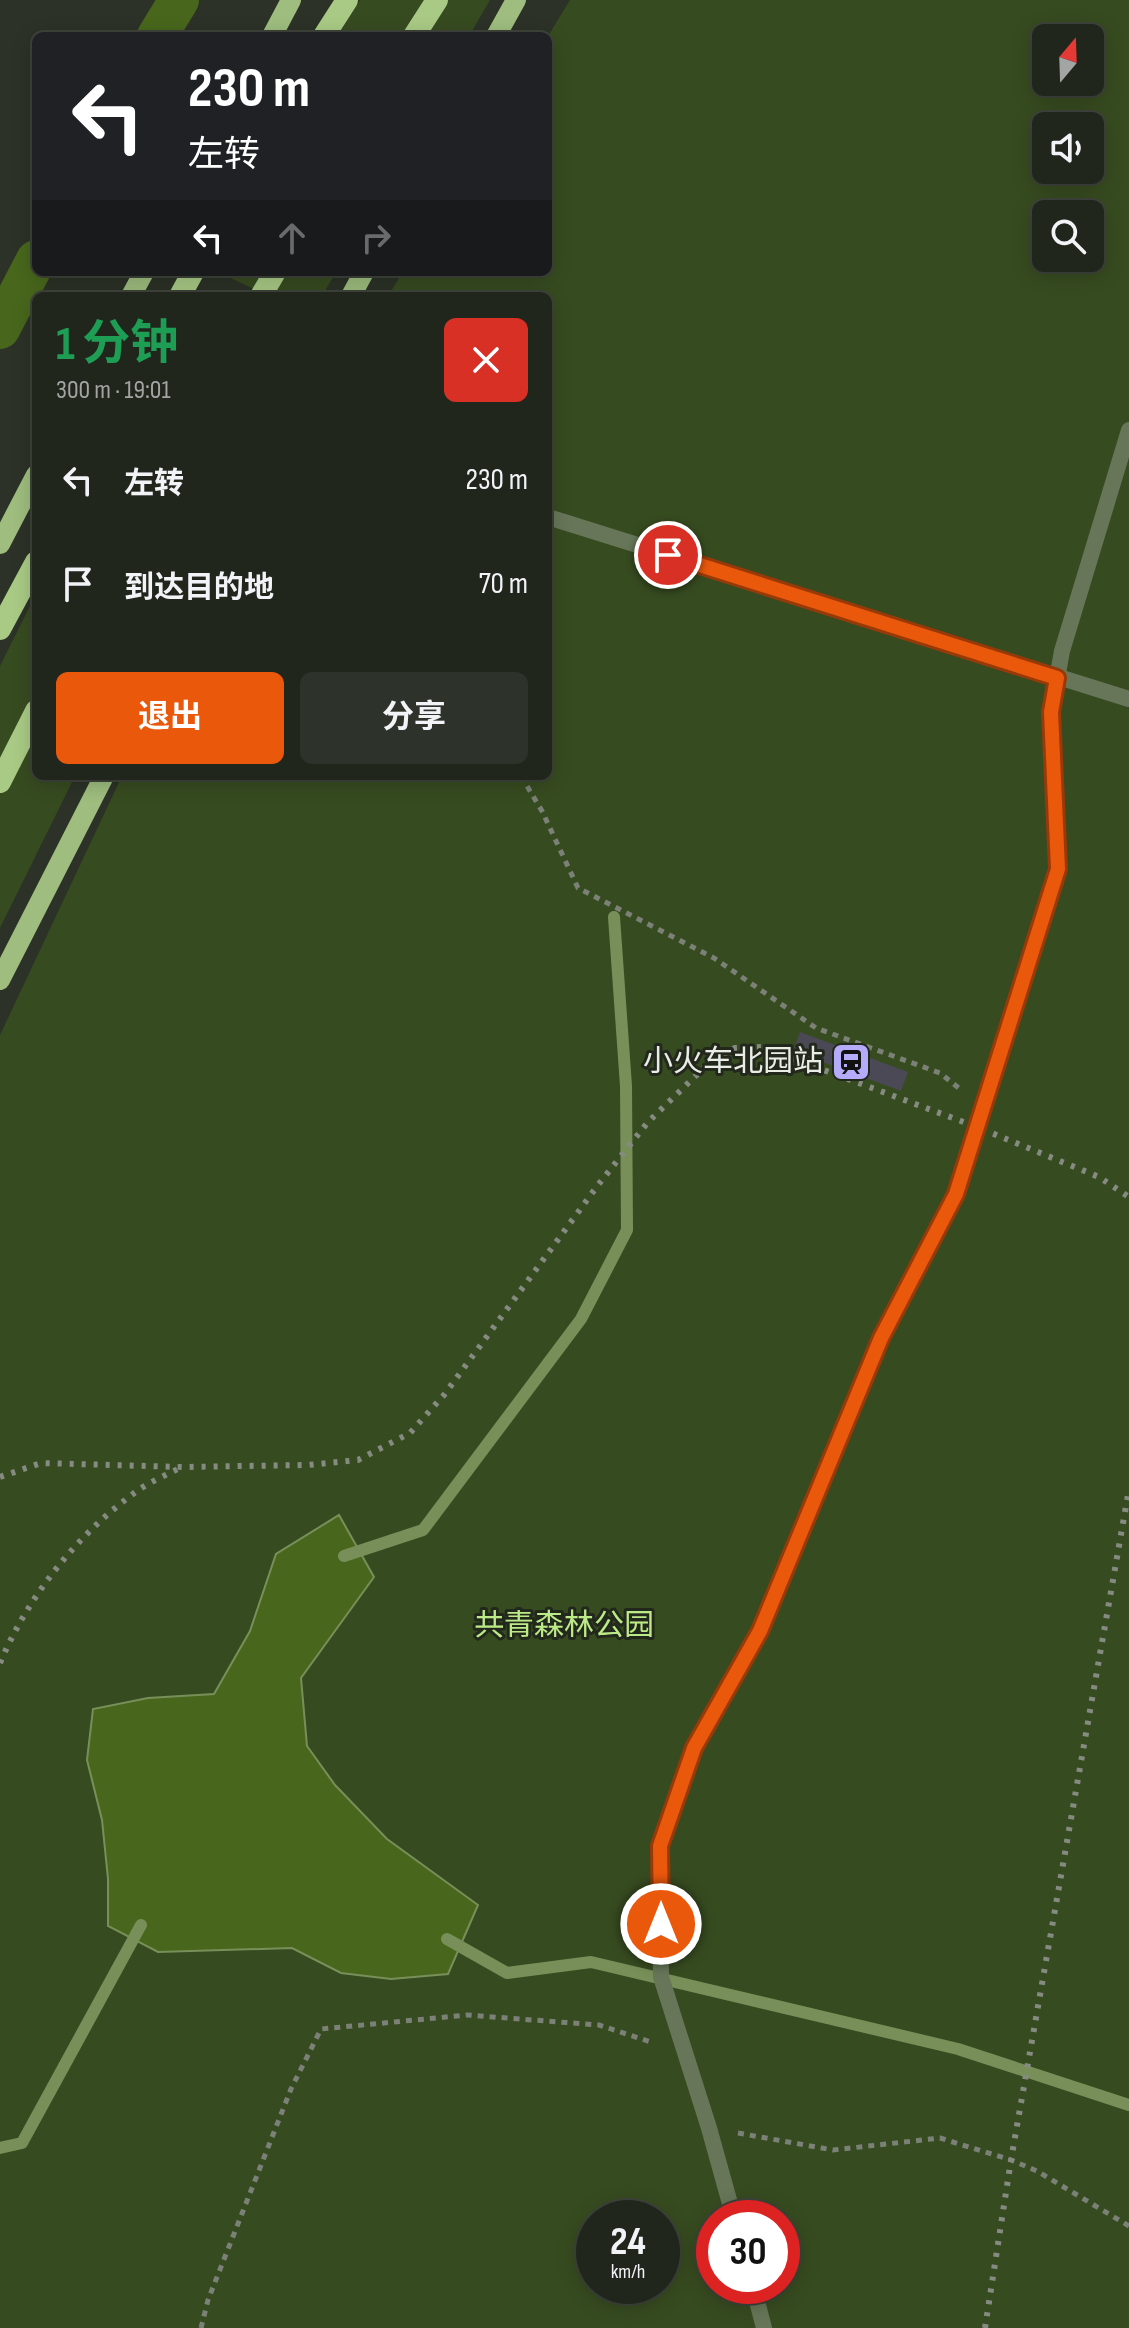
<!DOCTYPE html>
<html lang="zh">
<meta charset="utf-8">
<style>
:root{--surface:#21261d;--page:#2d322a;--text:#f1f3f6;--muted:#a2a5a4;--line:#3e433b;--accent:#ea580c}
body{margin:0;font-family:"Sofia Sans Condensed","Noto Sans SC",sans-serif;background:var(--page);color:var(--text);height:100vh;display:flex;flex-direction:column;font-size:30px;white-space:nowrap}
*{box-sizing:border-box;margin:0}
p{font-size:26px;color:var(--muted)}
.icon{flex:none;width:44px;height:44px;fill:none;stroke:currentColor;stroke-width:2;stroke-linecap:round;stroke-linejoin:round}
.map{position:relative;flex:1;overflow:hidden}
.sheet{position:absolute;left:32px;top:292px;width:520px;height:488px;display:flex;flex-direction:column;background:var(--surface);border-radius:12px;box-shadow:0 4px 20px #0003,0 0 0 2px var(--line)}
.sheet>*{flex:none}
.guide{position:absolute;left:32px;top:32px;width:520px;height:244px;border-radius:12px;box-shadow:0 4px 20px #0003,0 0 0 2px var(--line);background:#202124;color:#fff;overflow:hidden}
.needle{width:52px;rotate:19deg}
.fabs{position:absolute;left:1032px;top:24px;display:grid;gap:16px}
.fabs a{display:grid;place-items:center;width:72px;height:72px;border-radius:12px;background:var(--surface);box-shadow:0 4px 20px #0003,0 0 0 2px var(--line);font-size:40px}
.speed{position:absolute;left:576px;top:2200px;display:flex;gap:16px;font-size:40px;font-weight:700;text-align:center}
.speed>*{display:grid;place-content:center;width:104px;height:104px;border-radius:50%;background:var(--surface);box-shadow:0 4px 20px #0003,0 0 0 2px var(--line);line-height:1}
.speed small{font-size:20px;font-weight:400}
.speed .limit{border:12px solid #d22;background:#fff;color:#111}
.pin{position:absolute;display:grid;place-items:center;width:68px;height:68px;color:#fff;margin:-34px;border:4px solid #fff;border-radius:50%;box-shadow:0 2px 8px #0007}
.me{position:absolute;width:88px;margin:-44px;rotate:0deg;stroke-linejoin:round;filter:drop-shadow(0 0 6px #0008)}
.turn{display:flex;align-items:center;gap:28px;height:168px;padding:0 24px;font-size:36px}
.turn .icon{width:104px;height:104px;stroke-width:2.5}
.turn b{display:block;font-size:56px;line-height:68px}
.lanes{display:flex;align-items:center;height:76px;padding:0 24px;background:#0003;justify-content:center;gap:40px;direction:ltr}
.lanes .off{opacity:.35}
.round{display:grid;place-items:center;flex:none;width:84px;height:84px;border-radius:12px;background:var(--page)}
.overview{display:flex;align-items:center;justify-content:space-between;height:136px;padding:0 24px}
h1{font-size:48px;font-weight:700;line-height:60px;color:#1e9e55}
.button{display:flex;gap:16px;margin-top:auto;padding:16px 24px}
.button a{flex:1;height:92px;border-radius:12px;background:var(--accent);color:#fff;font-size:32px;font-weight:700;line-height:92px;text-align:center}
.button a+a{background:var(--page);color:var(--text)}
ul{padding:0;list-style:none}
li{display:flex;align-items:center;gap:24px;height:104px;padding:0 24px}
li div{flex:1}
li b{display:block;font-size:30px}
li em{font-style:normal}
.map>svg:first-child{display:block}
</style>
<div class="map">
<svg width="1129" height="2328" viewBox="0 0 1129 2328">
<rect width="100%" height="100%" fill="#2c3227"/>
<g fill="#374b20" fill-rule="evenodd">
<path d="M360,0H490L469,36H338Z"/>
<path d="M570,0H1129V2328H0V1035L122,776H548V296H388L403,272H548V36ZM1046,38H1090V82H1046ZM1046,126H1090V170H1046ZM1046,214H1090V258H1046ZM594,2218H662V2286H594ZM714,2218H782V2286H714Z"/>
<path d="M218,272H336L322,296H269Z"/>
<path d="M36,594V776H75L0,928V666Z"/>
</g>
<path fill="#48671c" stroke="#788f59" stroke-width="2" d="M339,1515L374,1577L301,1678L307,1746L335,1785L387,1839L478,1905L448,1974L391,1979L341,1973L292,1948L158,1952L108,1926V1879L102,1820L87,1760L93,1709L148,1698L214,1694L250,1631L276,1554Z"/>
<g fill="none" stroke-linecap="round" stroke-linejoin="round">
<g stroke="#788f59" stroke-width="12">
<path d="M344,1556L423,1530L581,1319L627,1230L626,1086L614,917"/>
<path d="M447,1939L507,1973L591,1962L958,2049L1129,2105"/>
<path d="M0,2148L22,2143L141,1925"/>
</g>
<g stroke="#48671c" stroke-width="40">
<path d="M157,36L179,0"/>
<path d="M0,329L36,260"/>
</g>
</g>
<path fill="#4a4955" d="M800,1032L908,1072L901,1091L793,1051Z"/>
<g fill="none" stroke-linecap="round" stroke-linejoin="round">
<g stroke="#7b8177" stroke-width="5" stroke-dasharray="6 6" stroke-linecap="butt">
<path d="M521,776L542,811L578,888L714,958L816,1028L940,1073L960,1089"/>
<path d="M738,2133L833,2150L940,2138L1011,2160L1037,2171L1129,2226"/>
<path d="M201,2328L208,2300L291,2089L321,2029L467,2015L599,2025L654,2043"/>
</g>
<g stroke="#677658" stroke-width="16">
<path d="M548,517L1129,699"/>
<path d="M734,2218L709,2128L661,1977L660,1846L694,1748L760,1631L881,1338L956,1194L1058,869L1051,712L1062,651L1129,430"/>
<path d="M753,2286L764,2328"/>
</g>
<g stroke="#9ebd7e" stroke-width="20">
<path d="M272,36L291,0"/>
<path d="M496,36L516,0"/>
<path d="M131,296L144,272"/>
<path d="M351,296L364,272"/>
<path d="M0,544L36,475"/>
<path d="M0,980L104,776"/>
</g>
<g stroke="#a9ca85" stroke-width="22">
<path d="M324,36L347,0"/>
<path d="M414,36L437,0"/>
<path d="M261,296L275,272"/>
<path d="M0,629L36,562"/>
<path d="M0,782L36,711"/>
</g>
<g stroke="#868b82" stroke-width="6" stroke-dasharray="4 8" stroke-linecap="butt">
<path d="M0,1477L41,1463L182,1467L308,1465L358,1460L410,1433L444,1395L598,1185L648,1122L711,1061L735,1048L762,1047L977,1127L1099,1177L1129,1197"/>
<path d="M0,1663C28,1597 75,1537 133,1494C147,1483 166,1475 182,1467"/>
<path d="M985,2328L1011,2160L1129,1489"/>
</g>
<path stroke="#a9ca85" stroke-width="22" d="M180,296L193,272"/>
</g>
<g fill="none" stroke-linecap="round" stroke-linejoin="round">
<g stroke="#983908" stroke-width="20">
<path id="route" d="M661,1924L660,1846L694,1748L760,1631L881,1338L956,1194L1058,869L1051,712L1057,678L668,555"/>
</g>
<use href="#route" stroke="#ea580c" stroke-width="14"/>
</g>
<defs>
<g id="station-square" transform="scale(2)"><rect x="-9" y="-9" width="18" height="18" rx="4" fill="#b4acf9" stroke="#23281d"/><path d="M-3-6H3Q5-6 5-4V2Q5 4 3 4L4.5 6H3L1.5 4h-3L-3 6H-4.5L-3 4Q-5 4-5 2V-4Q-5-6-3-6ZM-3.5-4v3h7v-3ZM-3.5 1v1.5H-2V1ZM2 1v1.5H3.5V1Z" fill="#111"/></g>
</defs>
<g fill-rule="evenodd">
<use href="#station-square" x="851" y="1062"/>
</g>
<g text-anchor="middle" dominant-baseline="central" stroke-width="6" stroke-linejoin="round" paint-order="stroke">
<g font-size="30" fill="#e9ede6" stroke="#23281d" text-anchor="end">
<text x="823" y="1062">小火车北园站</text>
</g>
<g font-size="30" fill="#bbea86" stroke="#23281d">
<text x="564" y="1626">共青森林公园</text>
</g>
</g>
</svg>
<div class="fabs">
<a><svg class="needle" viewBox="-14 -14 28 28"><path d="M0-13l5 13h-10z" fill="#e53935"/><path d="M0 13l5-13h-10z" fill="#a2a5a4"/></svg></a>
<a><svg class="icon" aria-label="sound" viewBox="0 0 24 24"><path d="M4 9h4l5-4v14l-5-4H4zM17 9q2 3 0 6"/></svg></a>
<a><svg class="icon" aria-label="search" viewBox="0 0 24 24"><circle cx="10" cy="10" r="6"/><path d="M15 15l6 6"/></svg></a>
</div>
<div class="speed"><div>24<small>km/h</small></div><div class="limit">30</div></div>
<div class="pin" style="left:668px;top:555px;background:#d93025"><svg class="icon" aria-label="arrive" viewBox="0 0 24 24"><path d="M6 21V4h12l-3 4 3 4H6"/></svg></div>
<svg class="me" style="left:661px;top:1924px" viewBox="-20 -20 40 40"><circle r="17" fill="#ea580c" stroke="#fff" stroke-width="3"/><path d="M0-11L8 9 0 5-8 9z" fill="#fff"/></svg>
<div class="guide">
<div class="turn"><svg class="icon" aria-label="left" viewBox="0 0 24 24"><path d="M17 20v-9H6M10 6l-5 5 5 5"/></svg><div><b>230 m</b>左转</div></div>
<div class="lanes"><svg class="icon" aria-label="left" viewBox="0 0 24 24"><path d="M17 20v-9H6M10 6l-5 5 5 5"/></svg><svg class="icon off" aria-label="ahead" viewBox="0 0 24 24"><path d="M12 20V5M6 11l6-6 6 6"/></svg><svg class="icon off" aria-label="right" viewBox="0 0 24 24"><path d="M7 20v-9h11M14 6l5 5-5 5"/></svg></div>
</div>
<section class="sheet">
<div class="overview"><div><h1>1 分钟</h1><p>300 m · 19:01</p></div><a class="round" style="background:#d93025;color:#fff"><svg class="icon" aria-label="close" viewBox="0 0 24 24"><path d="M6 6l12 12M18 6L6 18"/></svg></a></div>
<ul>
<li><svg class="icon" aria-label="left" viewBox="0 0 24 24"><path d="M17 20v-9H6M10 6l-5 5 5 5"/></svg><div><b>左转</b></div><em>230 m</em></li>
<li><svg class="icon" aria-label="arrive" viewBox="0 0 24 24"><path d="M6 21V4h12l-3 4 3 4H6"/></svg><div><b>到达目的地</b></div><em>70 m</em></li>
</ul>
<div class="button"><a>退出</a><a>分享</a></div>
</section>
</div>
